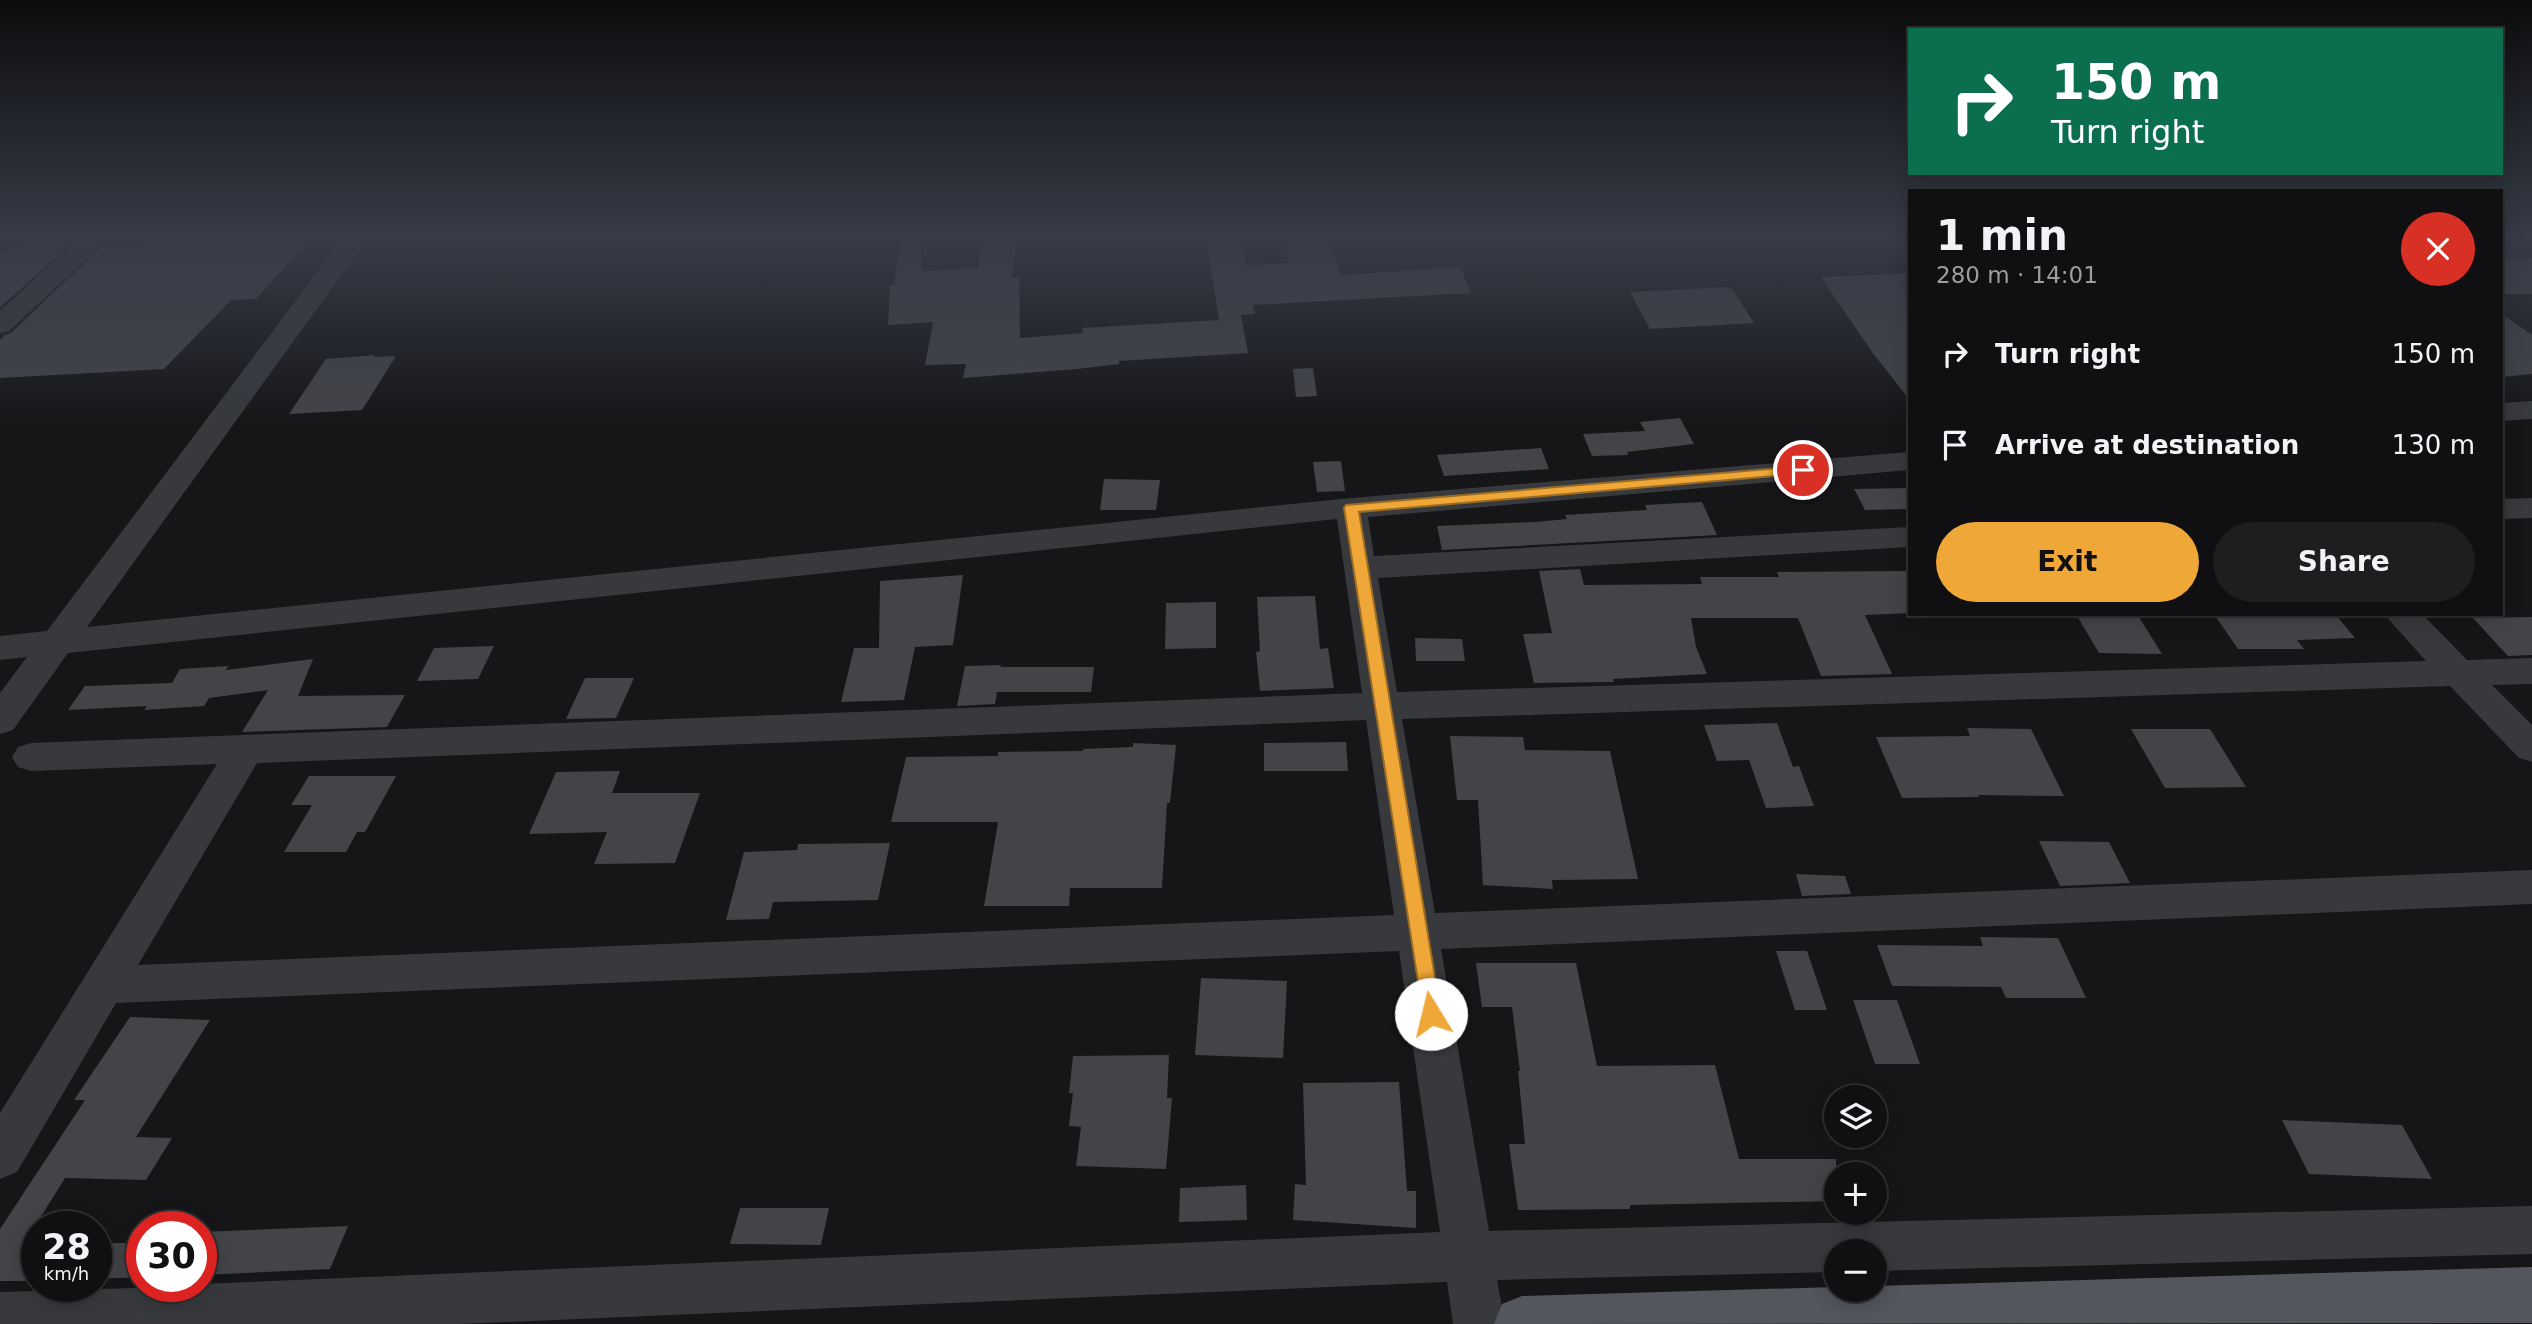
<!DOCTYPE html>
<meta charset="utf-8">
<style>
:root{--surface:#101012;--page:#1e1e20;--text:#f1f3f6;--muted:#9c9d9f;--line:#303032;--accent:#efa738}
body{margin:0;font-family:"DejaVu Sans",sans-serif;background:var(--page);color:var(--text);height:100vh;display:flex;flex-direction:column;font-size:26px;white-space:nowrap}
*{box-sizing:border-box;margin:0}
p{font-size:23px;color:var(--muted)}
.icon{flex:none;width:38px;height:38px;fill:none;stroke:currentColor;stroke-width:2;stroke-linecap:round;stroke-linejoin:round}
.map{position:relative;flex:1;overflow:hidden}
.details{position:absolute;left:1908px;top:189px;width:595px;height:427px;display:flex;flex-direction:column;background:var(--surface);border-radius:0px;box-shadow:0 4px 18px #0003,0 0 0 2px var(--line)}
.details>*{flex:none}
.guide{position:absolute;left:1908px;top:28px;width:595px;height:147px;border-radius:0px;box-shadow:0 4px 18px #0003,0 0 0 2px var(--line);background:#0b6e4f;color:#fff;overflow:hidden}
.controls{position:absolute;left:1824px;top:1085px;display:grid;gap:14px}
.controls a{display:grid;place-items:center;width:63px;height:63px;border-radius:50%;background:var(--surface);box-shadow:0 4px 18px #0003,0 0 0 2px var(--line);font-size:35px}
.speed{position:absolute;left:21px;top:1211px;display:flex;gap:14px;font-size:35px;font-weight:700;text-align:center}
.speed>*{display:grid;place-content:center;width:91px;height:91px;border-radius:50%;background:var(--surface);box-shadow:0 4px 18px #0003,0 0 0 2px var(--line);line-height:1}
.speed small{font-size:18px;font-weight:400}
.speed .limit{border:10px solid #d22;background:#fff;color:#111}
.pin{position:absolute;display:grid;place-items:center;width:60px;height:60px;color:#fff;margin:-30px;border:4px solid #fff;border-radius:50%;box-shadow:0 2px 7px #0007}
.me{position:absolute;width:77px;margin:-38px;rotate:351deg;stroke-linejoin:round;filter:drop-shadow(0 0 5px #0008)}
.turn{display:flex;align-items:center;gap:24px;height:147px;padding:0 28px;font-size:32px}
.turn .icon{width:91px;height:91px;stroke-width:2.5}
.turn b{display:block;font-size:49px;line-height:60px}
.round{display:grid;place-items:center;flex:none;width:74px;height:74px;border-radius:37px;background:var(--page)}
.headline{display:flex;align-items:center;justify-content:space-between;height:119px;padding:0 28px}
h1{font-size:42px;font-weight:800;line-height:52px}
.button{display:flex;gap:14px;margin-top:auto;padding:14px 28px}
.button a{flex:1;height:80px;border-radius:42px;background:var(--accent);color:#111;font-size:28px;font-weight:800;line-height:80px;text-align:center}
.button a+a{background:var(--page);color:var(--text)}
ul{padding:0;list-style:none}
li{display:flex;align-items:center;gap:21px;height:91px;padding:0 28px}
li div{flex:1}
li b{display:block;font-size:26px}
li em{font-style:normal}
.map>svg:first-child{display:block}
</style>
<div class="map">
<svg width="2532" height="1324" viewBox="0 0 2532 1324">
<rect width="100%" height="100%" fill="#161618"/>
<g fill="#434448">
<path d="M151,238H311L256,299L231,300L164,369L0,378V340L5,335L11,333L103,246L144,245Z"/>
<path d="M901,238H921L922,271L978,268L982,238H1016L1012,278L1019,277L1020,338L1083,333L1082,328L1219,320L1206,238H1241L1246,265L1289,263L1285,238H1329L1341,275L1460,267L1471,293L1253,305L1255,314L1241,315L1248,353L1119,361V364L1077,369L963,378L966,364L925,365L933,322L888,325L890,286L894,285Z"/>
<path d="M72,243L0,307V254L11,245Z"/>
<path d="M2532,258V294H2501V259Z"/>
<path d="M1909,273V399L1872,352L1821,277Z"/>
<path d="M1731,287L1754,323L1650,329L1630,292Z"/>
<path d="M2501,313L2532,335V374L2501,377Z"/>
<path d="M375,355L374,357L396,356L362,410L289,414L326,359Z"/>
<path d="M1313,368L1317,396L1296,397L1293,369Z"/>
<path d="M1680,418L1694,444L1627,452L1628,455L1592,456L1583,434L1645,431L1640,422Z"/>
<path d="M1541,448L1549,469L1444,476L1437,455Z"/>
<path d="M1341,461L1345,491L1317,492L1313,462Z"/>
<path d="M1104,479L1160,480L1156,510H1100Z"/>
<path d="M1909,488V509L1865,510L1854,489Z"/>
<path d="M1702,502L1717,535L1442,550L1437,526L1535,522L1567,519L1565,515L1647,510L1645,505Z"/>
<path d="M1580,569L1584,585L1702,584L1700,577H1779L1777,572L1909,571V613L1865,615L1892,674L1821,676L1798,618H1691L1696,647L1707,674L1613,679L1614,682L1534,683L1523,634L1552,633L1539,571Z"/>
<path d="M963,575L953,645L915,647L904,700L841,702L854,648H879L880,581Z"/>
<path d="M1315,596L1320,649L1328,648L1334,688L1260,691L1256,652L1260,651L1257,597Z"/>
<path d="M1216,602V648L1165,649L1166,603Z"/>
<path d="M2076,614H2137L2162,654L2099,653Z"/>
<path d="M2214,614H2335L2355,638L2297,640L2304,649H2238Z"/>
<path d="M2532,617V655L2508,656L2473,618Z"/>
<path d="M1415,638L1462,639L1465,661H1416Z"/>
<path d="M494,646L478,679L417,681L434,648Z"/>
<path d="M313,659L298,696L405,695L387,727L242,732L268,690L209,698L204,706L144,710L147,706L68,710L85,686L172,683L180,669L228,666L226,670Z"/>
<path d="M1001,665L1000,667H1094L1091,692H997L995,704L957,706L965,666Z"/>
<path d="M585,678H634L616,718L566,719Z"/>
<path d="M1777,723L1793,767L1799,766L1814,806L1766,808L1749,760L1717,761L1704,725Z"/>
<path d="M1967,728L2031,729L2064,796L1978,795L1979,797L1902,798L1876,737L1970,736Z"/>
<path d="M2131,729H2210L2246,787L2165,788Z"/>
<path d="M1450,736L1523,737L1525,750L1610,751L1638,879L1552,880L1553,889L1483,885L1478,800H1457Z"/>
<path d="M1346,742L1348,771H1264V743Z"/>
<path d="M1133,743L1176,745L1170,803H1167L1162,888H1070L1069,906H984L998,822H891L906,757L998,756V752L1083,751V749L1133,747Z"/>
<path d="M620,771L612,793H700L675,863L594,864L607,832L529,834L556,772Z"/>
<path d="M309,776H396L365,832H357L346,852H284L312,805H291Z"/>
<path d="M2039,841L2109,842L2130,883L2060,886Z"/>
<path d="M890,843L878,900L773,902L769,919L726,920L744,852L797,850L798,844Z"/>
<path d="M1796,874L1845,876L1851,894L1802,896Z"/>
<path d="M1980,937L2058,938L2086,998H2006L2001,987L1892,986L1877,945L1983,946Z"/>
<path d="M1776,951H1807L1827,1010H1795Z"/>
<path d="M1476,963H1576L1597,1066L1715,1065L1739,1159H1836V1201L1630,1205V1209L1518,1210L1509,1144H1525L1518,1071H1520L1512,1007H1482Z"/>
<path d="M1201,978L1287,981L1283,1058L1195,1055Z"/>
<path d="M1853,1000H1897L1920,1064H1875Z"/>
<path d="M130,1017L210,1020L136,1137L172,1138L146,1180L65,1178L37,1223V1281H0V1229L85,1100H74Z"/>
<path d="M1169,1055L1167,1098H1172L1166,1169L1076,1166L1081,1127L1069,1126L1073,1093H1069L1073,1056Z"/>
<path d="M1399,1082L1407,1191H1416V1228L1293,1220L1295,1184L1306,1185L1303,1083Z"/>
<path d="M2282,1120L2402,1125L2432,1179L2309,1174Z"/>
<path d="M1246,1185L1247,1220L1179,1222L1180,1188Z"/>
<path d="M740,1208H829L821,1245L730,1244Z"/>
<path d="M348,1226L330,1269L201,1275V1232Z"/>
<path d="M96,1243H142V1277L96,1279Z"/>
</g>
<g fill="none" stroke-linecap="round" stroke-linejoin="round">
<g fill="#37393d" fill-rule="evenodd">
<path d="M81,238H108L9,331L0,333V311Z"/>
<path d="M343,238H368L87,627L1351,498L1909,452V470L1368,517L1374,556L1909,527V547L1378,578L1397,692L2426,661L2384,614H2422L2467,660L2532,658V684L2492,685L2532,725V762L2519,758L2450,686L1402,719L1435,913L2532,870V904L1441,949L1489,1231L2532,1206V1254L1874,1271V1251H1836V1272L1497,1280L1505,1324H1453L1447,1282L458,1324H0V1292L201,1286V1284L1440,1232L1399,951L116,1003L17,1172L0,1179V1113L217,764L31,771L18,767L12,757L18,747L31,743L1362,693L1337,519L68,653L13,730L0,734V693L27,657L0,660V636L47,631ZM1366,720L1394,915L138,965L257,763Z"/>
<path d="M2532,401V419L2501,421V403Z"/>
<path d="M2532,498V518L2501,519V499Z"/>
</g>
<path fill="#53565c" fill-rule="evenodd" d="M2532,1267V1323L1494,1324L1502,1304L1522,1296L1836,1287V1290H1874V1286Z"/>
</g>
<linearGradient id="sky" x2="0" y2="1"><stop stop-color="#0c0c0d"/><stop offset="0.56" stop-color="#363c48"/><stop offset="1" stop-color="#363c48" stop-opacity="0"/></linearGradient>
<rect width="2532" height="424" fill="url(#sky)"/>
<path fill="#efa738" stroke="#9b6d24" stroke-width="2" d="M1803,466L1808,467V473L1359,512L1441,1014L1438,1020L1431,1023L1424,1020L1344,508L1346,505Z"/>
</svg>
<div class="controls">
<a><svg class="icon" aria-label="layers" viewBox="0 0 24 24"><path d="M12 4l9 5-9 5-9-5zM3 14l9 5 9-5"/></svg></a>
<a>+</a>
<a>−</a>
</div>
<div class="speed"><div>28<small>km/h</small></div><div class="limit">30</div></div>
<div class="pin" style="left:1803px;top:470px;background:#d93025"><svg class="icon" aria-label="arrive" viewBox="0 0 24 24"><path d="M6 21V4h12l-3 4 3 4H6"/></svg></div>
<svg class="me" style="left:1431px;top:1014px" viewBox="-20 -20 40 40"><circle r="19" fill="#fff"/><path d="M0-13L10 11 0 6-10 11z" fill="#efa738"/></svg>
<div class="guide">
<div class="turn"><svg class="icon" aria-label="right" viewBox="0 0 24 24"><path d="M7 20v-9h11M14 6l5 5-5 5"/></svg><div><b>150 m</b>Turn right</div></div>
</div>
<section class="details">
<div class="headline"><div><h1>1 min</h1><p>280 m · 14:01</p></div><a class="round" style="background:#d93025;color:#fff"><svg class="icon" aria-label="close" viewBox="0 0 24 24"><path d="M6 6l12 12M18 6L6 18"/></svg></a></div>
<ul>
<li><svg class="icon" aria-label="right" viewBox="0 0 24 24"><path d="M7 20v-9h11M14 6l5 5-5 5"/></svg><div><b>Turn right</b></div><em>150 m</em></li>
<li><svg class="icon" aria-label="arrive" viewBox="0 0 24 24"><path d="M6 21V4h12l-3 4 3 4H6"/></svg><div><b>Arrive at destination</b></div><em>130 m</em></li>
</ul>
<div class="button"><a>Exit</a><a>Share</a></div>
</section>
</div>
